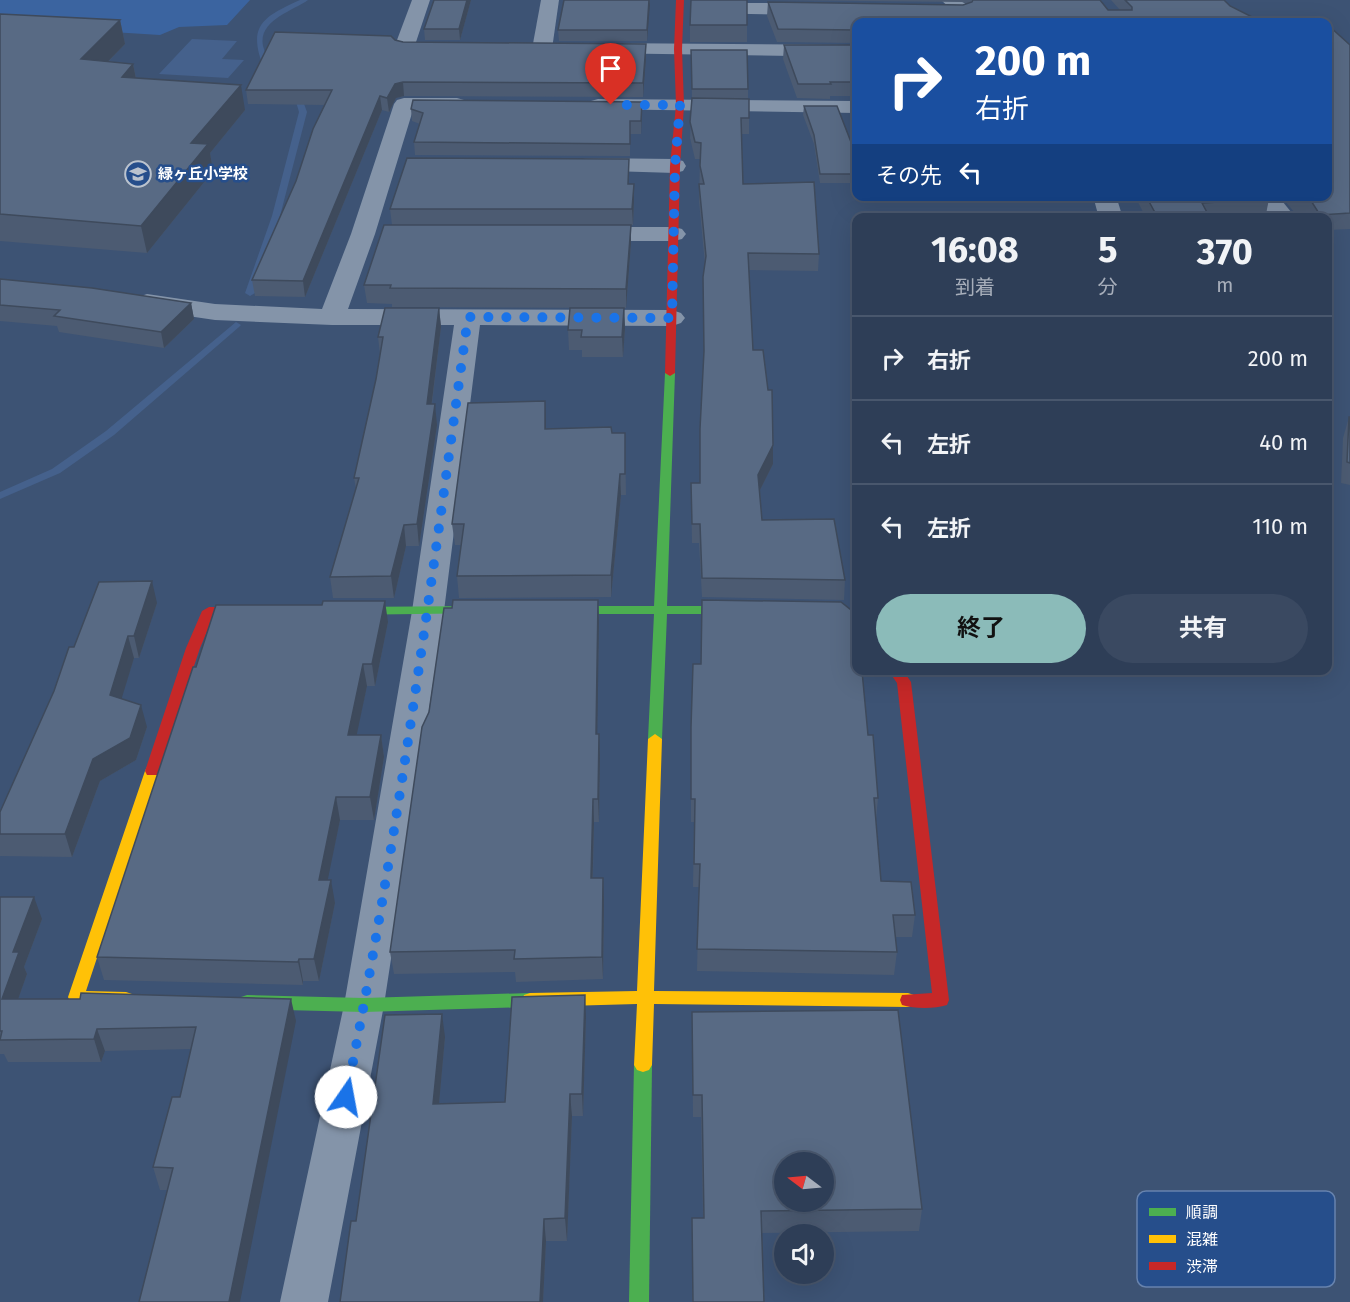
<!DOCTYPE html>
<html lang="ja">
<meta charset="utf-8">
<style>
:root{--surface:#2e3e57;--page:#3a4961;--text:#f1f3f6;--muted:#a7aeba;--line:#49576d;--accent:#8bbbb9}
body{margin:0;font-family:"Fira Sans","Noto Sans JP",sans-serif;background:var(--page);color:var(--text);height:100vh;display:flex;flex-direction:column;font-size:22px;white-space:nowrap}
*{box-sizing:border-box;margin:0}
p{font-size:20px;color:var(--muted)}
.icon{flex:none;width:33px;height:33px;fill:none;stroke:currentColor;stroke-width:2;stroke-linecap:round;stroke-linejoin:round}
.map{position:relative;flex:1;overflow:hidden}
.side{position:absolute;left:852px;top:213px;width:480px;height:462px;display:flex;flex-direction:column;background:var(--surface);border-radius:12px;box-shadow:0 6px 24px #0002,0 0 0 2px var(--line)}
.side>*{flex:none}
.hud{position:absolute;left:852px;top:18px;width:480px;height:183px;border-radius:12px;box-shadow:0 6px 24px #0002,0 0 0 2px var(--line);background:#1a4fa0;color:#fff;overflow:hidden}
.needle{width:39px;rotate:286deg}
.fabs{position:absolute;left:774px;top:1152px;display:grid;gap:12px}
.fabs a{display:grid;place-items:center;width:60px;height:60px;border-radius:50%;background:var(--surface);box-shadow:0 6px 24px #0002,0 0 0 2px var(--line);font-size:30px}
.pin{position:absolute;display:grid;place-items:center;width:51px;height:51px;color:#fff;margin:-62px -26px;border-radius:50% 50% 50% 0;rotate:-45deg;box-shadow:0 0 6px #0007}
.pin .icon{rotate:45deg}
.me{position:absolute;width:66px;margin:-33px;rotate:12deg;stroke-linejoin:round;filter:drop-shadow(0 0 4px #0008)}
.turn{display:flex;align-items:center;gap:21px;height:126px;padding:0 24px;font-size:27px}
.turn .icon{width:78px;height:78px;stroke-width:2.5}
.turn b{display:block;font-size:42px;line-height:51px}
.then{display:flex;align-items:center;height:57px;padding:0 24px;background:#0003;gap:12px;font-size:22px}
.eta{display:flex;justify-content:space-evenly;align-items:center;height:102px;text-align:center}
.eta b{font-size:36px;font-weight:700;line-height:42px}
.action{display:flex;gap:12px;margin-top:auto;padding:12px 24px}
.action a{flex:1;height:69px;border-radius:36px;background:var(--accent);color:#111;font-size:24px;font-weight:700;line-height:69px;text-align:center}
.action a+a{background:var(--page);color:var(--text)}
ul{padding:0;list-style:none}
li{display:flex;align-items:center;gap:18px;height:84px;padding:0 24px;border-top:2px solid var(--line)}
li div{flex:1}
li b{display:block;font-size:22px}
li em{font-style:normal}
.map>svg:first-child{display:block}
</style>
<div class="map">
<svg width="1350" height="1302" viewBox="0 0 1350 1302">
<rect width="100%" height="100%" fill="#3d5374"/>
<path fill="#3b64a0" d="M0,0H250L227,25L179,27L160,35L0,25Z"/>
<path fill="#45618c" d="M192,39L237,41L222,59L244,60L228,78L159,74Z"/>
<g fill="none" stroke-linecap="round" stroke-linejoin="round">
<g fill="#45618c" fill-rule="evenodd">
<path d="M300,0H308C293,11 258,20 263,46C265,54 269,61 272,69L265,71C247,27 260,18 300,0Z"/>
<path d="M292,88L299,90L307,112L280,216L255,293L250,296L245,293L272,216L299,112Z"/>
<path d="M236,322L241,325L239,327L114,435L60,473L0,499V492L52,469L106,431Z"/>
</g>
<g fill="#8494a9" fill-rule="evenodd">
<path d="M412,0H430L416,42L449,44L452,48L449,52H397L394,48Z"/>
<path d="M541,0H559L552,49L549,53H535L532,49Z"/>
<path d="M941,0H961L986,22H965Z"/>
<path d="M702,3H812L819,5L821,9L819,13L812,15L695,13L693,9L695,5Z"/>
<path d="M601,43L856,45V57L594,53L591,49L594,45Z"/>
<path d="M404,98H457L464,100L467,104L464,108L413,110L375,234L348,309L672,310L681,313L685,318L681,323L672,326L480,325L444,611L384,1005L328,1302H280L344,1005L412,611L454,325H332L215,320L147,310L138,307L134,302L138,297L147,294L215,304L322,309L351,234L394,104L397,100Z"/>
<path d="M598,99L856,101V113L591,109L588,105L591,101Z"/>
<path d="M586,158L675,159L683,161L686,166L683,171L675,173L578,170L575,165L578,160Z"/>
<path d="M1093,196H1116L1123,218H1099Z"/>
<path d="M1254,196H1278L1296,218H1272Z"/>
<path d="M586,227H674L682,229L686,234L682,239L674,241H586L578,239L574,234L578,229Z"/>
</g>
<g fill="#4caf50" fill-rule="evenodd">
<path d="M670,370L675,373L667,606H745L752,610L745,614H667L662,739L655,744L648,739L654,614H554L547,610L554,606H654L665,373Z"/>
<path d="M487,606L494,610L492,613L341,615L334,611L341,607Z"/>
<path d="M809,607L854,609L856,613V625L851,624L845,616L804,614L802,611L804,608Z"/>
<path d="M530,993L536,995L538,1000L536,1005L530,1007L364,1012L247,1009L241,1007L239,1002L241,997L247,995L364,998Z"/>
<path d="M643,1058L649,1060L652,1065L649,1302H629L634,1065L637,1060Z"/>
</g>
<g fill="#ffc107" fill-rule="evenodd">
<path d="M655,734L662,739L654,991L908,993L914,995L916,1000L914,1005L908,1007L654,1004L652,1065L649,1070L643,1072L637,1070L634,1065L637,1004L530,1007L524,1005L522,1000L524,995L530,993L637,991L648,739Z"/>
<path d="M152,766L157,767L159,771L86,991L126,992L132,994L134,999L132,1004L126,1006L70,1002L68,997L145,771L147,767Z"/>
</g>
<g fill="#c62828" fill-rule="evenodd">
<path d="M676,0H684L682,49L684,105L680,166L675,373L670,376L665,373L670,166L676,105L674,49Z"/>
<path d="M209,607H259L266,611L259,615H214L200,648L159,771L157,775H147L145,771L186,648L202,611Z"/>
<path d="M888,670H903L911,682L949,1000L947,1005C935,1009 914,1009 902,1005L900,1000L902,995L932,993L897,683Z"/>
</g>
</g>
<g fill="#4c5b72">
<path d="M471,0L460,40H425L424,29Z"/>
<path d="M564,0H650L647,41H559L558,30Z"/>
<path d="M762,0H1100L1108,10H1120L1111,0H1224L1230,6L856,22V43L777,42L767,16L768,2L963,5L967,4L962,2Z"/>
<path d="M0,14L120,20L125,44L108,62L133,64L136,78L245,110L210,153L213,171L147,253L0,241Z"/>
<rect x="690" y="25" width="57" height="17"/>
<path d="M395,40L403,42L646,44V58L643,97L404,96L396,98L389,112L382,110L305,297L255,296L252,280L296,181L325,105L248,104L246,90Z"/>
<path d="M784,45H856V96H830V99L797,98L783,59Z"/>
<path d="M1350,45V229L1328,230V218H1308L1304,212H1294L1281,196H1328Z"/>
<path d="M691,50L748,89V98H692Z"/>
<path d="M692,98L749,118V134H741L743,184L819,254L818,271L749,270L753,350L773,445V464L760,490L762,520L845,580L844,600L702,597L699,543H692L691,483H700L704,358L703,277L705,264L699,201L700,159H695L690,138Z"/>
<path d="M804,106L856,155V183H820L814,144L803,115Z"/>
<path d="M411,109L642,114L641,134H630V156L415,155L414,142L420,124L412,121Z"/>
<path d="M629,184H634V200L633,225H392L390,209Z"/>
<path d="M1135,196H1268L1269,199L1266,214L1210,218H1146Z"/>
<path d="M631,243L626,308L392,307V304L367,303L364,285Z"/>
<path d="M0,279L191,303L194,319L164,348L59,332L57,326L0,321Z"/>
<path d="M439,308L441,327L432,404L437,425L419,546H406L394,598H333L330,577L356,489L354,478L376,379L380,354L378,337Z"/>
<path d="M624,308L625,328L623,357H582V350H569L568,330Z"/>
<path d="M1349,417H1350V485L1341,483L1343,438Z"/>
<path d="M546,422V428L612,433H625L626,495H621L611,597L459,598L457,576L461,545H455L452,524Z"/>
<path d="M598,600L599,621L597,734L600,756L599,822H594L593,878L604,900L603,979L516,982L515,972L394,974L390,952Z"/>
<path d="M157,603L139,658H134L121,698L147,727L136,760L100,781L72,857L0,856V812L74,647Z"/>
<path d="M388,622L375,686H367L356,735H381L384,757L374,820H340L327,880L335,903L319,981H303V985L104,980L97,957L196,667Z"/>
<path d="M856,666L878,798L876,820L881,881L915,915L912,937H895L897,952L894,975L697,971L699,887H693L694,822H691V727Z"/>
<path d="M0,897L42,919L24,967L27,974L18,999L296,1021L167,1190H160L153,1167L180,1097L191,1049L105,1051L101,1062H8L4,1054H0Z"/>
<path d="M692,1012L922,1209L919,1231L762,1233L764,1302H692V1218H703L701,1117H693Z"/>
<path d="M586,1017L583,1116H572L567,1241H546L543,1302H340L356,1221L445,1037L439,1103L505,1102Z"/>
</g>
<g fill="#3e4a5c">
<path d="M467,0H471L460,40L459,29Z"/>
<path d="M649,0L650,5L647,41V30Z"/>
<path d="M120,20L125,44L87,83L81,59Z"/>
<path d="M646,44V58L643,97V83Z"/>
<path d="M133,64L138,89L122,77Z"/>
<path d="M403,82L404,96L396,98L389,112L387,98L395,84Z"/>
<path d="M241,85L245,110L210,153L213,171L147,253L141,226L191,143Z"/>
<path d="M380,96L382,110L305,297L303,281Z"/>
<path d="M642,102V114L641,134V121Z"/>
<path d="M634,184V200L633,225L632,209Z"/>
<path d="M631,225V243L626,308V289Z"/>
<path d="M191,303L194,319L164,348L161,332Z"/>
<path d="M439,308L441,327L429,425L427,404Z"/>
<path d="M624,308L625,328L623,357L622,337Z"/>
<path d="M545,401L546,422V449L545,429Z"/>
<path d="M435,404L437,425L419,546L417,524Z"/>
<path d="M773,445V464L758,494V475Z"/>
<path d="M620,474L621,495L611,597V575Z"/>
<path d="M404,525L406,546L394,598L391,576Z"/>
<path d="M152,581L157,603L139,658L134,636Z"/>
<path d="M598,600L599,621L597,756L596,734Z"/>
<path d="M385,601L388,622L375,686L372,664Z"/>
<path d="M128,636L134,658L116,717L110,695Z"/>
<path d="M363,664L367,686L352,757L348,735Z"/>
<path d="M141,705L147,727L136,760L100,781L72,857L65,834L93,759Z"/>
<path d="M599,734L600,756L599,822L598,799Z"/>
<path d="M381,735L384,757L374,820L370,797Z"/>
<path d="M336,797L340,820L323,903L319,880Z"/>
<path d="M593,799L594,822L592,900L591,878Z"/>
<path d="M603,878L604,900L603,979L602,957Z"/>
<path d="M331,880L335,903L319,981L314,959Z"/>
<path d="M34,897L42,919L24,967L27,974L10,1022L2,999L13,952Z"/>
<path d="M299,959L303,981V985L298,962Z"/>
<path d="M585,995L586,1017L583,1116L582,1094Z"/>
<path d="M291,999L296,1021L240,1302H229Z"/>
<path d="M442,1014L445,1037L437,1126L433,1104Z"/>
<path d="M97,1029L105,1051L101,1062L94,1039Z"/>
<path d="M570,1094L572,1116L567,1241L565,1218Z"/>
<path d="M544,1219L546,1241L543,1302H540Z"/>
</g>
<g fill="#586a84" stroke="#3e4a5c" stroke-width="1.5" fill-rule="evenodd">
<path d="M434,0H467L459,29H424Z"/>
<path d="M564,0H649L647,30H558Z"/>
<path d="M691,0H747V25H690Z"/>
<path d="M973,0H1100L1108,10H1132V7L1125,0H1224L1230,6L1262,22H856V30L778,29L768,2L963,5L972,2Z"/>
<path d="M0,14L120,20L81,59L133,64L122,77L241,85L191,143L208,144L141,226L0,214Z"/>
<path d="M1328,26H1329L1350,45V213L1320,215L1308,196H1328Z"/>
<path d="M275,32L391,36L395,40L403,42L646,44L643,83L403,82L395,84L387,98L380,96L303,281L252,280L296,181L313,129L332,90H246Z"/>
<path d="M784,45H856V82H830L831,84H798Z"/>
<path d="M691,50H747L748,89H692Z"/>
<path d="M692,98L749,99V118H741L743,184L814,182L819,254L748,253L753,350H763L768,390H772L773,445L758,475L762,520L834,519L845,580L702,578L700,524H692L691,483H700V429L704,351L703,277L706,256L699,184H704L700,166L701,143L695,142L690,122Z"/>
<path d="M413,100L642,102L641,121H630V144L414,142L423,113L411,109Z"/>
<path d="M804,106H837L856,155V174H820L814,135Z"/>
<path d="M407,158L629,159L628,184H634L632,209H390Z"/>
<path d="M1146,196H1268L1269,199L1202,203L1210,218H1158Z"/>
<path d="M384,225H631L626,289L390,288L391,285H364Z"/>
<path d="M0,279L92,288L191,303L161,332L54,316L60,310L0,305Z"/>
<path d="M385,308H439L427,404H435L417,524L404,525L391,576L330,577L359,478H354L376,379L383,337H378Z"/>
<path d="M570,308H624L622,337H581L582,330H568Z"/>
<path d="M545,401V429L611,427L612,433H625V474H620L611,575L457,576L464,524H452L468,403Z"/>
<path d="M1349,417H1350V463L1347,462Z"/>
<path d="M152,581L134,636H128L110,695L141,705L130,738L93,759L65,834H0V812L54,691L69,647H74L99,582Z"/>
<path d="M453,600H598L596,734H599L598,799H593L591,878H603L602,957L514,959L515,950L390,952L422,727L429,712L444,608H452Z"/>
<path d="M702,600L841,602L851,610L856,670L862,671L868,735H873L878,798H874L881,881L911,882L915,915H893L897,952L697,949L700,864H694L695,799H691V727L693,664H701Z"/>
<path d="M323,601H385L372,664H363L348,735H381L370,797H336L319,880H331L314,959H299L298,962L97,957L193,667H196L216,605H322Z"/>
<path d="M0,897H34L13,952H19L2,999H80L81,993L291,999L229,1302H139L173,1168L153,1167L172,1097H180L196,1027L97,1029L94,1039L0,1040L2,1031H0Z"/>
<path d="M585,995L582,1094H570L565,1218L544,1219L540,1302H340L351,1221H356L385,1015L442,1014L433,1104L505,1102L512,997Z"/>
<path d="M898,1010L922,1209L761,1211L764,1302H693L692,1218H704L702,1095H693L692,1012ZM784,1162H824V1202H784Z"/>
</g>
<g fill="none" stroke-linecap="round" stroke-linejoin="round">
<path stroke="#1a73e8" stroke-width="10" stroke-dasharray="0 18" d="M346,1097C398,839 432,577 468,317L672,318L675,166L680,105H611"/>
</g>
<defs>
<g id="school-ring" transform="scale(1.35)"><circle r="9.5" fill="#264e8b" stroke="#bbc3ce" stroke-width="1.5"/><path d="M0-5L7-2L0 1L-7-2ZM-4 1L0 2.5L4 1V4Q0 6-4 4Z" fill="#bbc3ce"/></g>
</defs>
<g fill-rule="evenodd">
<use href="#school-ring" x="138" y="174"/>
</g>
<g text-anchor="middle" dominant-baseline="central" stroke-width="5" stroke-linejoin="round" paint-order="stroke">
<g font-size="15" font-weight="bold" fill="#fff" stroke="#264e8b" text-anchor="start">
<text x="158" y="174">緑ヶ丘小学校</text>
</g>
</g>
<rect x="1137" y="1191" width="198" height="96" rx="9" fill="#264e8b" stroke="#6783ae" stroke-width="1.5"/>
<rect x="1149" y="1208" width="27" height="8" fill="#4caf50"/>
<rect x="1149" y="1235" width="27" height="8" fill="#ffc107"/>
<rect x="1149" y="1262" width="27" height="8" fill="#c62828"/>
<g font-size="16" fill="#fff">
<text x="1186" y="1218">順調</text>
<text x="1186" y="1245">混雑</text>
<text x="1186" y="1272">渋滞</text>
</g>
</svg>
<div class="fabs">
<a><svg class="needle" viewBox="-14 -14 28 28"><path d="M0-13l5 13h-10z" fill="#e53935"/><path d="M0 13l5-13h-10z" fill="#a7aeba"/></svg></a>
<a><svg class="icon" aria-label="sound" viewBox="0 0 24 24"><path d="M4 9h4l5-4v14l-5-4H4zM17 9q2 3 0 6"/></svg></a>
</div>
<div class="pin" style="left:611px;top:105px;background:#d93025"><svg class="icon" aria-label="arrive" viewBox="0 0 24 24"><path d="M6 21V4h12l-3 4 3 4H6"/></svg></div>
<svg class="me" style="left:346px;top:1097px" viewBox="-20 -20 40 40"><circle r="19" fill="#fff"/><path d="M0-13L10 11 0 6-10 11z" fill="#1a73e8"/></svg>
<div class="hud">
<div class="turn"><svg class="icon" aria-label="right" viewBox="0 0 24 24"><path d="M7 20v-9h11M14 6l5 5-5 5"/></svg><div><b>200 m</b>右折</div></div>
<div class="then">その先<svg class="icon" aria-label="left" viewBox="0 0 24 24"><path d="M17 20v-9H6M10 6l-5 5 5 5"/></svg></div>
</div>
<section class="side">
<div class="eta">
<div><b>16:08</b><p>到着</p></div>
<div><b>5</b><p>分</p></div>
<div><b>370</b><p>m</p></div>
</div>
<ul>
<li><svg class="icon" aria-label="right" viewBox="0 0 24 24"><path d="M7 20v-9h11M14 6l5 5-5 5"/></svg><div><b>右折</b></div><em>200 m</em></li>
<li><svg class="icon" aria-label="left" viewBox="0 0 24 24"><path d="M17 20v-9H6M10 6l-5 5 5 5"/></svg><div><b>左折</b></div><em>40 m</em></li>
<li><svg class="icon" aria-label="left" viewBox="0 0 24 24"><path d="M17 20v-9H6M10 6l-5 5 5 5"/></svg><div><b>左折</b></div><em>110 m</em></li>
</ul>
<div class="action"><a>終了</a><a>共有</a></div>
</section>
</div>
